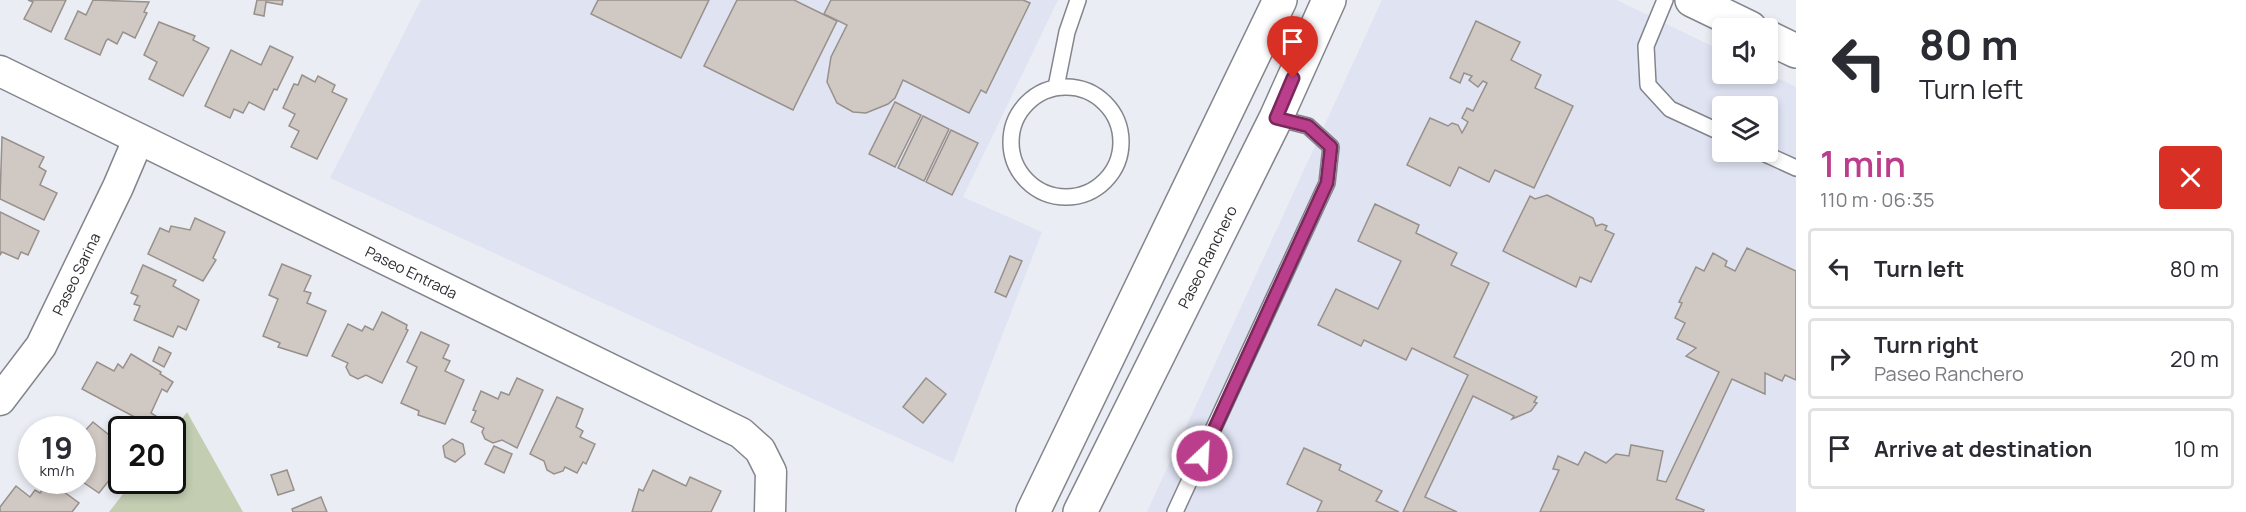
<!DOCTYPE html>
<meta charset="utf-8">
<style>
:root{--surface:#fff;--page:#f7f7f7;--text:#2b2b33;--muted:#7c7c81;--line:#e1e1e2;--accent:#bb3e8c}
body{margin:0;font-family:Manrope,sans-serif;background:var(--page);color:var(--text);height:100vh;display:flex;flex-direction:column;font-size:22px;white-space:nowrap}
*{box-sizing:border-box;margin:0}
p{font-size:20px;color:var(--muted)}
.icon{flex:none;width:33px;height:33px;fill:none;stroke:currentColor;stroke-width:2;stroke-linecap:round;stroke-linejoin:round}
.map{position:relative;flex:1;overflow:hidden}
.details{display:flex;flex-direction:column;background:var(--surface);width:450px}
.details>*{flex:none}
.guide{background:#fff;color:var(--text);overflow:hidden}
.tools{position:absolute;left:1712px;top:18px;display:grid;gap:12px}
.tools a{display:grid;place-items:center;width:66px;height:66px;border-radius:6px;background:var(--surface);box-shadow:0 3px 9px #0003;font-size:30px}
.speed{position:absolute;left:18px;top:416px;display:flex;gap:12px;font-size:30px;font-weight:700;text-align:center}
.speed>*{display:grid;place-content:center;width:78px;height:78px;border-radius:50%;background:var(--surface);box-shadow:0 3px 9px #0003;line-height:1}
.speed small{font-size:15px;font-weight:400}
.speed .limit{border:3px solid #111;border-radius:9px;background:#fff;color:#111}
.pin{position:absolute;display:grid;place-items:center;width:51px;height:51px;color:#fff;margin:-62px -26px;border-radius:50% 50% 50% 0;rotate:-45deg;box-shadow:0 0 6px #0007}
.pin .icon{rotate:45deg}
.me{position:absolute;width:66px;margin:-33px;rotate:25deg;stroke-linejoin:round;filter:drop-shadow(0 0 4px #0008)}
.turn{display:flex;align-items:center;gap:21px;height:126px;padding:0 24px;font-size:27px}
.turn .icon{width:78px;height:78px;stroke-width:2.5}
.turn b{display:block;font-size:42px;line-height:51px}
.round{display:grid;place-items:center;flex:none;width:63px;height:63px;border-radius:6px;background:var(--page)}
.overview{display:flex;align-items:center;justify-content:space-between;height:102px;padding:0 24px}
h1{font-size:36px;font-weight:600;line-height:45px;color:var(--accent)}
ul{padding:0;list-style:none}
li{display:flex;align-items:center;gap:18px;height:81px;margin:0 12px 9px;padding:0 12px;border:3px solid var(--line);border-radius:6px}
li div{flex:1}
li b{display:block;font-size:22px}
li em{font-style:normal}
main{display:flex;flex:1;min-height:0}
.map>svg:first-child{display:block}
</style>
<main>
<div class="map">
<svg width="1796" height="512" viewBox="0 0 1796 512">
<rect width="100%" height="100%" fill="#ebedf4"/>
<g fill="#dfe3f2" fill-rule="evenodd">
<path d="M421,0H1058L963,197L1042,232L953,463L330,178Z"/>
<path d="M1382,0H1617L1722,51V74L1767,73L1796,87V512H1147ZM1722,106H1767V152H1722Z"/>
</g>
<path fill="#c2cdb1" d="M187,412L243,512H109L134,480H172L173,431Z"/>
<g fill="#d0c8c3" stroke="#97908b" stroke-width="1.5">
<path d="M28,0H66L51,32L24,19L33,2Z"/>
<path d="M93,0L149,2L144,12L147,13L135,38L123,32L117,44L108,39L106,41L100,55L65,39L78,11L86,15Z"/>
<path d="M257,0H283L282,5L266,2L264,16L254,14Z"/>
<path d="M598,0H709L681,58L591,14Z"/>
<path d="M737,0H794L837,21L793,110L704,66Z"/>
<path d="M831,0H1023L1030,3L986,93L981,90L969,113L903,80L895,98L888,104L866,113L853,112L837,103L827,82L831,57L847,25L824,14Z"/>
<path d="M1476,21L1520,42L1511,60L1541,75L1535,88L1573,106L1534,188L1495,170L1489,182L1459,167L1450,186L1407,165L1430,118L1448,126L1452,123L1458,125L1462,133L1468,122L1462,118L1467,108L1473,111L1487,83L1483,81L1478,87L1469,80L1472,76L1464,73L1460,83L1450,78Z"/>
<path d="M159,22L195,36L193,40L209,48L183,96L149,79L157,62L144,55Z"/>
<path d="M270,46L293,57L277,90L274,89L264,110L249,102L243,113L234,109L230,118L205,106L231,50L261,65Z"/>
<path d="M302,75L315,82L318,76L335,85L332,92L347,99L317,159L291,147L299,131L289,126L295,114L283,108L294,84L298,85Z"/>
<path d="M895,102L921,115L895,167L869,154Z"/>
<path d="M923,116L949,129L924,181L898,168Z"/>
<path d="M951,130L978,143L952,195L926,182Z"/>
<path d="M2,137L44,157L39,167L46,171L40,185L57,193L44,220L0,199Z"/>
<path d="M1547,195L1593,218L1596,226L1602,224L1607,226L1605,230L1614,234L1591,282L1580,277L1576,287L1503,251L1530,196L1535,199Z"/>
<path d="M1375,204L1419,225L1416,233L1457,253L1451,265L1489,283L1454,357L1537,397L1534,402L1537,403L1531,411L1512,419L1514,416L1473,396L1425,497L1457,512H1403L1468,375L1412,348L1406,360L1364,340L1361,346L1318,325L1336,289L1378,309L1401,261L1358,241Z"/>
<path d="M0,212L39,231L28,255L21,252L18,259L2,252L0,255Z"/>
<path d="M195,218L225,232L213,258L216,260L203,281L148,254L160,228L169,232L171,226L190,230Z"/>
<path d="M1747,248L1796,271V380L1785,375L1782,381L1765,373V394L1732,379L1676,499L1704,510L1703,512H1540L1559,470L1553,469L1558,456L1578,465L1585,452L1606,463L1616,454L1629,456L1631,445L1663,451L1657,480L1666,482L1719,372L1686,356L1696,348L1677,339L1685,323L1675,318L1682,303L1679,302L1696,267L1704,271L1713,253L1727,261L1725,266L1735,271Z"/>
<path d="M1010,256L1022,261L1006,297L995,292Z"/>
<path d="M282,264L311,276L304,291L311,293L307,303L326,311L307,356L278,347L280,343L263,336L278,299L269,295Z"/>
<path d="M143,265L176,280L173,286L199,300L186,330L178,326L173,337L134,320L140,306L134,304L138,296L131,293Z"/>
<path d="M382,312L407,325L406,329L408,330L382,383L366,375L358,379L350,375L346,367L348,363L332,356L348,324L362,331L365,326L373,330Z"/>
<path d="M421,332L449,345L443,358L450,361L445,371L464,380L445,424L418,415L419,411L401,403L417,367L407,362Z"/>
<path d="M159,347L171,353L164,367L153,361Z"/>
<path d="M131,354L161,372L160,374L173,382L167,392L162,389L151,413L162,420L157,429L82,389L97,362L114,371L118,364L123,368Z"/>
<path d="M517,378L543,390L517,448L502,440L493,443L485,439L482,432L484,428L471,422L476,411L473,410L481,391L498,399L501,392L509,395Z"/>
<path d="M926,378L946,394L923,423L903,407Z"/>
<path d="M557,397L583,409L576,427L583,431L580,437L595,444L586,464L583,462L577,473L565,467L563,471L554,474L547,470L544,461L530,454Z"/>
<path d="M64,419L76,429H57Z"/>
<path d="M93,422L119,443L118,446L122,448V464L99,493L80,480H82V434Z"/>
<path d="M452,439L463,444L465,454L455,462L445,457L443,446Z"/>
<path d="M494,446L512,454L504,473L485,464Z"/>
<path d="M1304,448L1341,465L1339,470L1382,491L1376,501L1399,512H1317L1322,501L1287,484Z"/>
<path d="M287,470L294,490L278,495L271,475Z"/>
<path d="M653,470L686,486L690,477L721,491L711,512H632L639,489L643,491Z"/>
<path d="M49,481L79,503L72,512H0V507L16,486L30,497L35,490L40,493Z"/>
<path d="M321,497L327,512H293L292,509Z"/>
</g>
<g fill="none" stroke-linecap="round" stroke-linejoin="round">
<g stroke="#83858c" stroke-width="18">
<g id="lane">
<path d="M1665,0L1646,46L1648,85L1670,109L1722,133"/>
<circle cx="1066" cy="142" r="55"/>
<path d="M1056,87L1067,32L1078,0"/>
<path d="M1761,152L1796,168"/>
<path d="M1175,512L1327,183L1331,147L1308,126L1276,118"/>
</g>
</g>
<g stroke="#83858c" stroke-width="33">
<g id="street">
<path id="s1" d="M0,71L741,433L760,450L771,472L770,512"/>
<path id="s2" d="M0,400L41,346L118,187L138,140"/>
</g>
</g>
<g stroke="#83858c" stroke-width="36">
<g id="secondary">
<path d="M1692,0L1750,28"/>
<path d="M1767,37L1796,51"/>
<path d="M1033,512L1280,0"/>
<path id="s3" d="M1080,512L1276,118L1329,0"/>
</g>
</g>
<use href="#lane" stroke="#fff" stroke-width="15"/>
<use href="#street" stroke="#fff" stroke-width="30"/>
<use href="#secondary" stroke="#fff" stroke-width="33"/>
</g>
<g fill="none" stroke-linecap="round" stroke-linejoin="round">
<g stroke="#7a285b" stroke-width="15">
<path id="route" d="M1202,456L1327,183L1331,147L1308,126L1276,118L1293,78"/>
</g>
<use href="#route" stroke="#bb3e8c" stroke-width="10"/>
</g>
<g text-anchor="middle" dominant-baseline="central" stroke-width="4.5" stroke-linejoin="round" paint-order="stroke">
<g font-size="15" fill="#2d2e31" stroke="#ebedf4">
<text stroke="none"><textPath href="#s3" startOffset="285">Paseo Ranchero</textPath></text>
<text stroke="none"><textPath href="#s1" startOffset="458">Paseo Entrada</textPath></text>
<text stroke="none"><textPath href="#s2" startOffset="148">Paseo Sarina</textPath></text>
</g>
</g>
</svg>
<div class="tools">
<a><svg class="icon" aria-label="sound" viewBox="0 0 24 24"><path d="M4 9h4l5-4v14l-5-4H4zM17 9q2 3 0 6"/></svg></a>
<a><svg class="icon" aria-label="layers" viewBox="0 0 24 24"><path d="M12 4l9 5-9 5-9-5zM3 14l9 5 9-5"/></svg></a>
</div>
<div class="speed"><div>19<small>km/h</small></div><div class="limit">20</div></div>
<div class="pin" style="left:1293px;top:78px;background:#d93025"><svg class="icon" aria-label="arrive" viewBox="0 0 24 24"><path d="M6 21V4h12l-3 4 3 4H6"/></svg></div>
<svg class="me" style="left:1202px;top:456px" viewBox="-20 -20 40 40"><circle r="17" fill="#bb3e8c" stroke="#fff" stroke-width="3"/><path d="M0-11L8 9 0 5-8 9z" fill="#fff"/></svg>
</div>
<section class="details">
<div class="guide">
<div class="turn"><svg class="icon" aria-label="left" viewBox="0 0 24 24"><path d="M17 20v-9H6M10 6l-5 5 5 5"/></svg><div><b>80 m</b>Turn left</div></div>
</div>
<div class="overview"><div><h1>1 min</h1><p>110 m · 06:35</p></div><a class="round" style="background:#d93025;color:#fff"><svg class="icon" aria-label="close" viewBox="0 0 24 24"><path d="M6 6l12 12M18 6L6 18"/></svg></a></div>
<ul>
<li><svg class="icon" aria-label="left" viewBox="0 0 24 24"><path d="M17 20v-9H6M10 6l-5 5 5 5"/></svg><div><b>Turn left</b></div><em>80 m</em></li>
<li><svg class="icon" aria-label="right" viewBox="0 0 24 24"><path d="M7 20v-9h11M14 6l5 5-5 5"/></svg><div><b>Turn right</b><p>Paseo Ranchero</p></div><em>20 m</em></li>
<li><svg class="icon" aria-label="arrive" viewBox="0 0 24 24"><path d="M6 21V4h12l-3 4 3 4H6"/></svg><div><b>Arrive at destination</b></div><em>10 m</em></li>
</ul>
</section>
</main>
